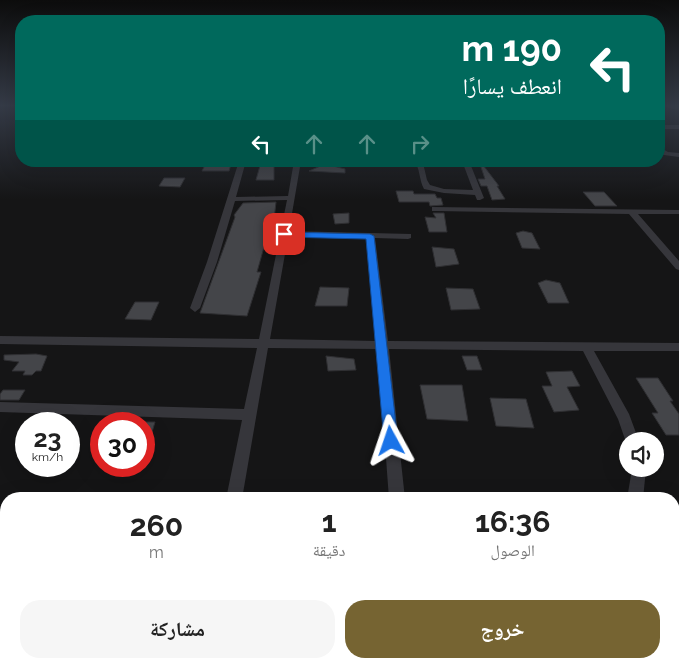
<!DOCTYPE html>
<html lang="ar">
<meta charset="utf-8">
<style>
:root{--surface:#fff;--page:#f6f6f6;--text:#222;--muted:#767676;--accent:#766432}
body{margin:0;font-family:Raleway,"Noto Naskh Arabic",sans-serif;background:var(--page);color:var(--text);direction:rtl;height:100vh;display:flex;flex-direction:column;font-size:19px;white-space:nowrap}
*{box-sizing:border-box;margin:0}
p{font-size:16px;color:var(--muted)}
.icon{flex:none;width:28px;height:28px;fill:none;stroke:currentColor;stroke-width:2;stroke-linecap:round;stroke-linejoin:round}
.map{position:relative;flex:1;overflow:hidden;direction:ltr}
.details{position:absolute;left:0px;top:492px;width:680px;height:176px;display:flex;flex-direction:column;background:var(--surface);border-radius:20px 20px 0 0;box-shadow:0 5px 20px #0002;direction:rtl}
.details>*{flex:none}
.banner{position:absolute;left:15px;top:15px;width:650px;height:152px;border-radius:20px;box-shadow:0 5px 20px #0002;direction:rtl;background:#00695c;color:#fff;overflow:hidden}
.fabs{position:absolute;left:619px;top:432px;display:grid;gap:10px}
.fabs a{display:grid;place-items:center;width:45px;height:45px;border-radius:50%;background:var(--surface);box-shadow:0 5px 20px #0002;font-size:25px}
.speed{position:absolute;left:15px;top:412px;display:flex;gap:10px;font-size:25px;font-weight:700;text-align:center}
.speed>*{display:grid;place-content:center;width:65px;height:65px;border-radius:50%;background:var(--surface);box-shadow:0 5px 20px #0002;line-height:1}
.speed small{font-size:12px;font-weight:400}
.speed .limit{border:8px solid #d22;background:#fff;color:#111}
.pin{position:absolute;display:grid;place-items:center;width:42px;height:42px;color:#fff;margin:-21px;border-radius:10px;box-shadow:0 2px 8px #0006}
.me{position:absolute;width:55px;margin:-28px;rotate:355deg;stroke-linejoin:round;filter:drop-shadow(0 0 4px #0008)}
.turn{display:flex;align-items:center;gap:18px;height:105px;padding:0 20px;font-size:22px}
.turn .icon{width:65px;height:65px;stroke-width:2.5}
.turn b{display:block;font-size:35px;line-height:42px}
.lanes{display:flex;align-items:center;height:48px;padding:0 20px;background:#0003;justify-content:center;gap:25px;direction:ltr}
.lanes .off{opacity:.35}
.eta{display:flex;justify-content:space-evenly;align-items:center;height:85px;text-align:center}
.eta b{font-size:30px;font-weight:700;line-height:35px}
.action{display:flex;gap:10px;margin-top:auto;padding:10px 20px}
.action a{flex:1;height:58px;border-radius:20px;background:var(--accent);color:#fff;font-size:20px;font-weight:700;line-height:58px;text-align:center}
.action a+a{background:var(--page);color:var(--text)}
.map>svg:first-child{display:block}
</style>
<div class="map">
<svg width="679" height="668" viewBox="0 0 679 668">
<rect width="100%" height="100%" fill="#151516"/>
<g fill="#444549" stroke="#2f2f32">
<path d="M207,161H232L229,171H202Z"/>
<path d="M261,162H274V180H256Z"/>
<path d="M325,164L345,169V173L309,171Z"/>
<path d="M483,165L499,186H497L505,199L492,200L487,186H481L478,179H485L481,167Z"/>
<path d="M164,178H185L180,187L159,186Z"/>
<path d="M396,191H413L414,194H435L437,198H441L443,205L430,206L429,202H399Z"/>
<path d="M583,192H604L617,206H595Z"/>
<path d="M276,202L274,220L272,219L257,272H261L247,316L200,313L235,217L234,215L243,203Z"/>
<path d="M349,213V223L335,224L333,214Z"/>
<path d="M433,213H444L447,232H429L425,217L436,218Z"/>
<path d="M523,231L532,233L540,249L522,248L516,233Z"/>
<path d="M432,247L454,249L459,264L436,267Z"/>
<path d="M546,280L560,283L569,303H548L538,283Z"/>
<path d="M320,287L349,288L347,306H315Z"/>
<path d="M446,288L473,289L480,309L451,310Z"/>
<path d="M135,302H159L151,320L125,319Z"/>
<path d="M36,354L47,356L41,371H36L32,375H23L25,371H12L19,362L4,360V355Z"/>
<path d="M326,356L354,359L356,370L328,371Z"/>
<path d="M462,356H477L482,370H467Z"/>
<path d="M572,371L580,386L567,387L579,410L554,412L542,386H552L546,372Z"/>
<path d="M636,378H658L673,401H670L679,414V435H666L652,413H658Z"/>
<path d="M420,385H462L468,421L427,419Z"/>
<path d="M3,390H25L19,400H0V394Z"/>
<path d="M490,398L526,399L534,428L496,426Z"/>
<path d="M144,422H155L146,453H144Z"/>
</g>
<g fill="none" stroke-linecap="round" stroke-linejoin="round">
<g fill="#36363b" fill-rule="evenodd">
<path d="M665,106H679V110L666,107Z"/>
<rect x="659" y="125" width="20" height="4"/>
<path d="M659,147L668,152L679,153V157L664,155L659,152Z"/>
<path d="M239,161H246L236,197L288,196L294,161H301L289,231L411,234V238L408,239L375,238L388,341L679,343V351H594L629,414L639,441H628L627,445L618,419L583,351L389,349L405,499H389L378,349L268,348L242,499H226L242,420L0,412V402L244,409L257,348L0,344V336L259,339L287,200L235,201L217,262L200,308L195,312L190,308L207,262ZM288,237L366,238L377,341L270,339Z"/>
<path d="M414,161H422L423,163L427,180L430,185L444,189L473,190L462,161H469L484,198L480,200H477L475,195L444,193L424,189C419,180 420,167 414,161Z"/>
<path d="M432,207L679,210V214H638L679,261V270L676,269L629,214L435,211H432Z"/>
<path d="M632,469H646L643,499H627Z"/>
<path d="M194,662H214L213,668H193Z"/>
<path d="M615,662H635L637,668H617Z"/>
</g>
</g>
<linearGradient id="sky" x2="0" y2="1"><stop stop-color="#0c0c0c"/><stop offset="0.53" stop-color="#353b47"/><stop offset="1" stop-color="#353b47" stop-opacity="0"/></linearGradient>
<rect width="679" height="199" fill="url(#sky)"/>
<path fill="#1a73e8" stroke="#114b97" d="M281,232L370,234L374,236L398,441L396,446L391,448L386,446L384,441L366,239L284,237L281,236Z"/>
</svg>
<div class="fabs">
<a><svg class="icon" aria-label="sound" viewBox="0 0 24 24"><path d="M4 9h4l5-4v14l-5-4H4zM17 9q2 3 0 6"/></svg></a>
</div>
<div class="speed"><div>23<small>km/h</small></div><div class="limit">30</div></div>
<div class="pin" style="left:284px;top:234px;background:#d93025"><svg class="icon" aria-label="arrive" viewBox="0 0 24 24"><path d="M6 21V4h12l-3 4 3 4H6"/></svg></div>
<svg class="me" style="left:391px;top:441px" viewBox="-20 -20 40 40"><path d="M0-17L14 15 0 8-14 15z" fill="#1a73e8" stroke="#fff" stroke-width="4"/></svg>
<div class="banner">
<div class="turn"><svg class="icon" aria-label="left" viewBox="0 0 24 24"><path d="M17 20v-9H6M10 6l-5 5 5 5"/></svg><div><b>190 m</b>انعطف يسارًا</div></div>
<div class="lanes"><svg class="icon" aria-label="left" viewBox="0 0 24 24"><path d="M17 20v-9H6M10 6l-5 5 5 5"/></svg><svg class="icon off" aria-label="ahead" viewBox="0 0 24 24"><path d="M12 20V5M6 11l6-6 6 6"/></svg><svg class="icon off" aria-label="ahead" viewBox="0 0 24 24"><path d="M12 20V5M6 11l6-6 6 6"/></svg><svg class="icon off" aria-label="right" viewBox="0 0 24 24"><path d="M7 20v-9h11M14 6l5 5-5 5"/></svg></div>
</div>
<section class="details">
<div class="eta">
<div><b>16:36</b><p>الوصول</p></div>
<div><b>1</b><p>دقيقة</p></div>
<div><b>260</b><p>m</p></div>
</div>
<div class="action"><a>خروج</a><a>مشاركة</a></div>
</section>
</div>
